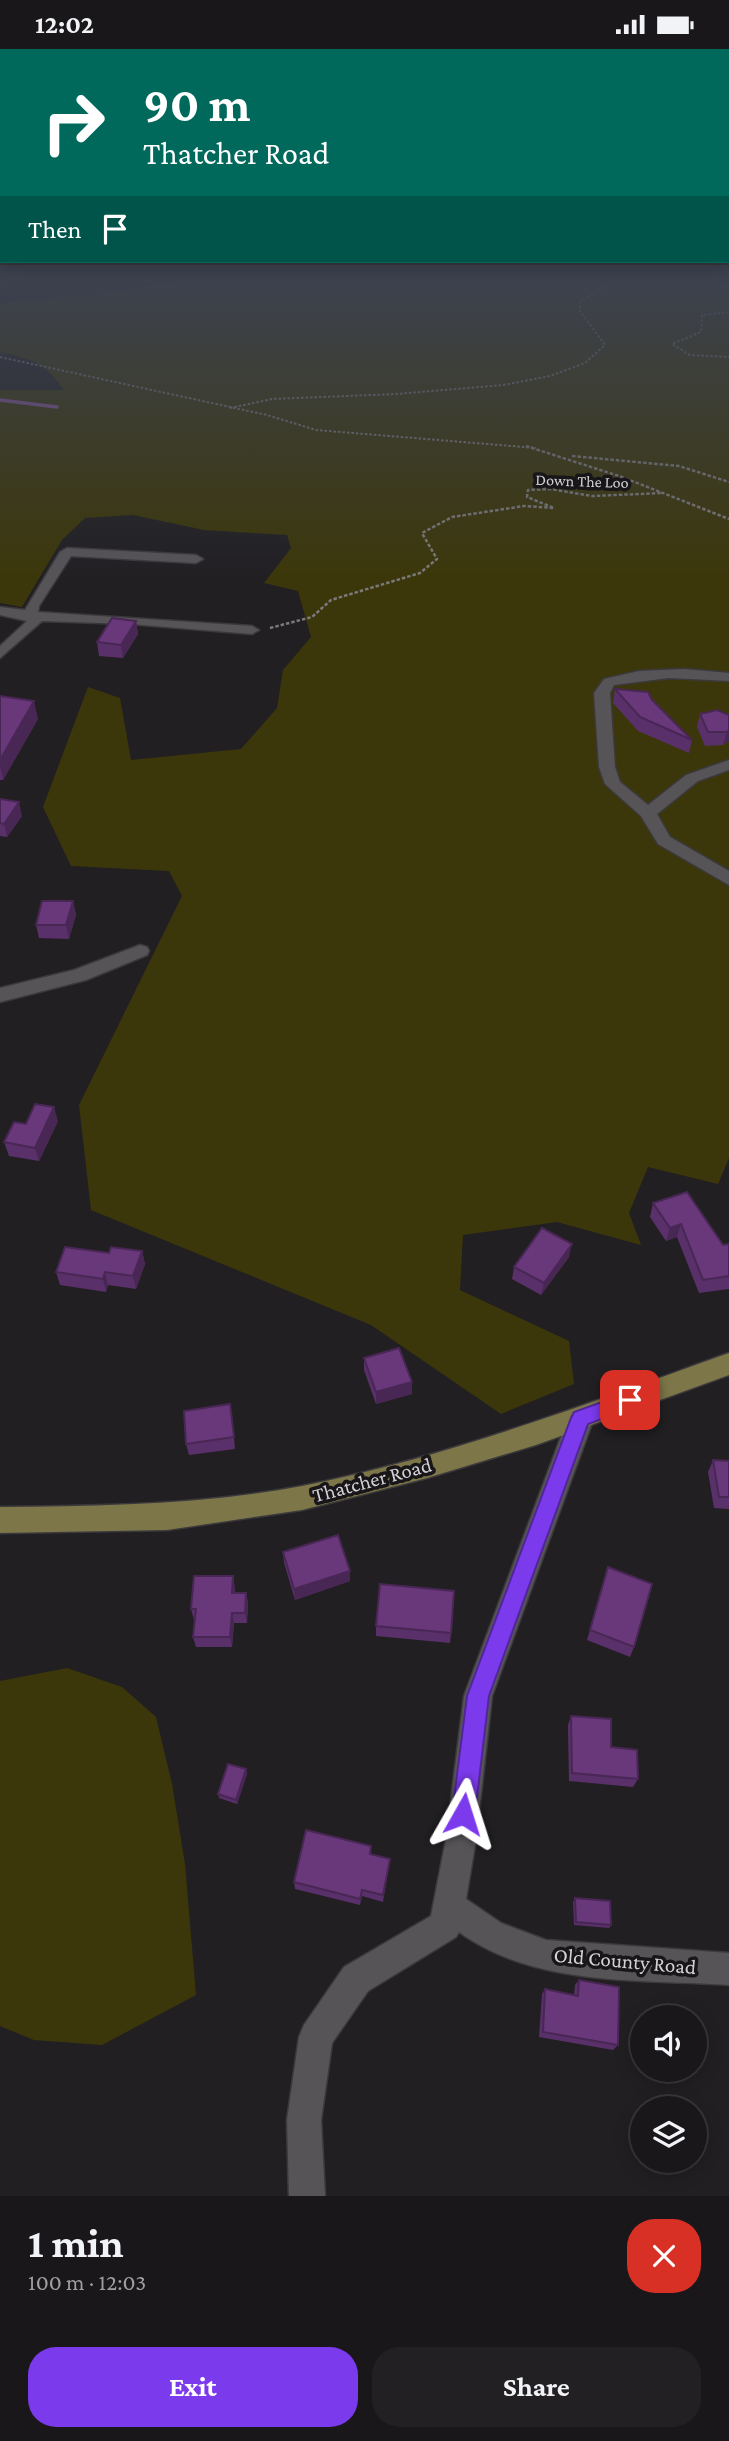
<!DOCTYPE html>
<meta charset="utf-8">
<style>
:root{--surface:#19171a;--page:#222023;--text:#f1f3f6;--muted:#9f9fa2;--line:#373639;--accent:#7c3aed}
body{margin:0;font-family:"Crimson Pro",serif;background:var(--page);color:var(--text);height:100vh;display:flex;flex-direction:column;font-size:26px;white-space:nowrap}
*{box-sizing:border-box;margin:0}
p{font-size:23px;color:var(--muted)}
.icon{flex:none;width:38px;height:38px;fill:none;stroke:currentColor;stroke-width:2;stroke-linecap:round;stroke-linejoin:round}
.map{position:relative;height:2147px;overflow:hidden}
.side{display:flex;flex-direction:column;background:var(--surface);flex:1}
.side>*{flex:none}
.banner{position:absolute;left:0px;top:0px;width:730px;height:214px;box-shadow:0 4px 18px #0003,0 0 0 2px var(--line);background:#00695c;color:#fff;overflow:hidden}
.tools{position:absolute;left:630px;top:1956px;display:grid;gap:14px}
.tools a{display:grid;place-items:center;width:77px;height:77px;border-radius:50%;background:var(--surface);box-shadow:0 4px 18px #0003,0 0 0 2px var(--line);font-size:35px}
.pin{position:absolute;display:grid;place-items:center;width:60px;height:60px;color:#fff;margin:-30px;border-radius:14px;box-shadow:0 4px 10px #0006}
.me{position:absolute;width:77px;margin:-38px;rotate:6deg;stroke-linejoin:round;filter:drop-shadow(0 0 5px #0008)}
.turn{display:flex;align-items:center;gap:24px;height:147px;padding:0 28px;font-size:32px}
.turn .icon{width:91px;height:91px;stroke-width:2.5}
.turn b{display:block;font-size:49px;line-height:60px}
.then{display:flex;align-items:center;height:66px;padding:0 28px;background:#0003;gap:14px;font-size:26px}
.round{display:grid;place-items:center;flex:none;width:74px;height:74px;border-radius:28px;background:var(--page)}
.overview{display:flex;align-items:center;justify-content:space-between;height:119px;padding:0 28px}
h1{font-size:42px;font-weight:700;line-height:52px}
.action{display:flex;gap:14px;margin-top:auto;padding:14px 28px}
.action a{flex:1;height:80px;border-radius:28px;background:var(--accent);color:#fff;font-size:28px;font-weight:700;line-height:80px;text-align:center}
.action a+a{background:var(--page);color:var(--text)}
.status{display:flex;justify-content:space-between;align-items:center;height:49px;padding:0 35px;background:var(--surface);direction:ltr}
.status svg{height:19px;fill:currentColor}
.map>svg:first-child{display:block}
</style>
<div class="status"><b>12:02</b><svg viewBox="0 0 49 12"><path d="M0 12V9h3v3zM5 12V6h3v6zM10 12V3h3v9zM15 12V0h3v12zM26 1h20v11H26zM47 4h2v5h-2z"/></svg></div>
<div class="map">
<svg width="729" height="2147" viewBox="0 0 729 2147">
<rect width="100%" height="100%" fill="#211f22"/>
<g fill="#3c370a">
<path d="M183,230H729V1109L718,1135L648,1118L629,1164L641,1196L557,1173L463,1186L460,1241L569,1292L574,1335L501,1365L371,1276L91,1161L79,1056L182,847L169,822L71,817L43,758L88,638L120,649L131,711L241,700L277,659L283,621L311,588L298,542L264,534L291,499L287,486L204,481L133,466L85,469L62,491L22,558L0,554V341H64C45,314 32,310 0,303V254L121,243Z"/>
<path d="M67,1619L122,1638L156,1668L172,1735L185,1815L196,1946L102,1996L34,1991L0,1977V1632Z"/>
</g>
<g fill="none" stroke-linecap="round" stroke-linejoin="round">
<path stroke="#88579b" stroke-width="3.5" d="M0,351L57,358"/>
<g stroke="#3b393b" stroke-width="3">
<g id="minor">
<path d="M67,499L196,506L203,510L196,514L71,507L39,557L38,563L252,577L259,581L252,585L130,575L42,572L0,609V597L27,572L0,566V558L25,561L60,503Z"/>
<path d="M684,620L729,624V632L669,629L614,636L610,644L615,718L620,733L648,756L686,726L729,711V721L698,732L657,765L670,788L729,822V836L658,795L641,767L605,735L599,718L594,644L604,630L639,622Z"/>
<path d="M140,896L147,898L149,902L147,906L86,931L0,953V939L74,921Z"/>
<path d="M581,1358L590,1361L594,1369L492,1647L476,1790L466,1850L501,1874L546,1891L729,1904V1936C639,1930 535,1938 459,1883L456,1888L368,1942L332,1994L321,2071L325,2147H289L287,2071L299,1988L304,1976L344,1918L431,1867L446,1790L464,1647L568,1369L572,1361Z"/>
</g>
</g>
<g stroke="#3b393b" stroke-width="3">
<path id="major" d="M729,1304V1326L536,1396L427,1429L302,1461L167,1481L0,1484V1458C101,1457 202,1456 302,1437C448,1408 589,1354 729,1304Z"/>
</g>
<g stroke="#7b797c" stroke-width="2" stroke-dasharray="2.5 2" stroke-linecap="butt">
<path d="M729,263L702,266L701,283L672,295L690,306L729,308"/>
<path d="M0,308L267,366L316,381L536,399"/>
<path d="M230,359L272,350L396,345L503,336L550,327L585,314L605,296L580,262V253L606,237L628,230"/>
</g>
<g stroke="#7b797c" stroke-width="2.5" stroke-dasharray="3.5 2" stroke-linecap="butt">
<path d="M526,397L622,428L729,470"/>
<path d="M572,407L679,417L729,433"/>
<path d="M270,579L312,568L331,551L420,524L437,510L422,484L452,468L524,457L554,459L527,448L528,441L550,440L592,447L662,444"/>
</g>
<use href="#minor" fill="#575458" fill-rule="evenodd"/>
<use href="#major" fill="#7c7648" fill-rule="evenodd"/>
</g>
<g fill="#593069">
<path d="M136,572L138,585L123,609L99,607L97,593Z"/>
<path d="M615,640L652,651L692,691L689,704L638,682L613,654Z"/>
<path d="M0,647L38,670L3,731H0Z"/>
<path d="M700,665L729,666V692L723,696L705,697L697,678Z"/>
<path d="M0,750L22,767L7,788L0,787Z"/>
<path d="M73,852L76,866L69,890L39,889L36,876Z"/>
<path d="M58,1072L39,1112L9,1107L4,1093L26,1075Z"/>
<path d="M653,1154L723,1196L729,1195V1240L699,1244L677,1188L666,1192L650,1168Z"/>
<path d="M142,1202L145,1215L136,1240L108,1236L106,1243L60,1236L56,1223L109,1204Z"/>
<path d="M569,1208L541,1246L512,1230L514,1218Z"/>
<path d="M364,1309L412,1345L376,1355L364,1321Z"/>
<path d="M232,1367L235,1400L189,1406L186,1395Z"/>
<path d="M713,1411L729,1412V1460L714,1459L708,1423Z"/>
<path d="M283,1503L350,1532L295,1551L284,1514Z"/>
<path d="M608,1518L634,1598L630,1608L587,1591Z"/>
<path d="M235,1538V1544H246L248,1554L247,1574H234L232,1598H196L193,1588L195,1570L194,1571L191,1560Z"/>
<path d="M376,1577L451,1584L450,1594L376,1587Z"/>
<path d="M571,1667L611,1698L638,1730L633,1738L569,1732L568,1676Z"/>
<path d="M246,1720L247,1725L237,1755L219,1749L218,1745Z"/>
<path d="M371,1805L390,1810L383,1853L362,1847L360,1856L295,1840L294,1833Z"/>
<path d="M575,1849L611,1876L609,1879L574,1876L573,1853Z"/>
<path d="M579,1931L618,1996L613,2001L539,1988L542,1945L545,1940L574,1946L575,1936Z"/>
</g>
<g fill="#492755">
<path d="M136,572L138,585L123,609L121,596Z"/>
<path d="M34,652L38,670L3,731L0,717V711Z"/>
<path d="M729,681V692L723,696L727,683Z"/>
<path d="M19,753L22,767L7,788L4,775Z"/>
<path d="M73,852L76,866L69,890L66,876Z"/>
<path d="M54,1058L58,1072L39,1112L35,1099Z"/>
<path d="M681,1175L677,1188L666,1192L670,1179Z"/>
<path d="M572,1195L569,1208L541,1246L544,1234Z"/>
<path d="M142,1202L145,1215L136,1240L133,1227Z"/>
<path d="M105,1223L108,1236L106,1243L103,1230Z"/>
<path d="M412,1333V1345L376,1355V1343Z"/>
<path d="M350,1522V1532L295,1551L294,1540Z"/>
<path d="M233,1527L235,1538L234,1555L232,1544Z"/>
<path d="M246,1544L248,1554L247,1574L245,1564Z"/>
<path d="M232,1564L234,1574L232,1598L230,1588Z"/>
<path d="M246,1720L247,1725L237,1755L236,1751Z"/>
</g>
<g fill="#68387a" stroke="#492755" stroke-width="2">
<path d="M112,569L136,572L121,596L97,593Z"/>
<path d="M615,640L648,643L652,651L692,691L640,668Z"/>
<path d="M0,647L34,652L0,711Z"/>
<path d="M717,661L729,666V681L727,683H708L700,665Z"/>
<path d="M0,750L19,753L4,775L0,774Z"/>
<path d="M42,852H73L66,876H36Z"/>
<path d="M35,1055L54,1058L35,1099L4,1093L14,1073L26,1075Z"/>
<path d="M687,1143L723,1196L729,1195V1227L703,1231L681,1175L670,1179L653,1154Z"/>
<path d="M542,1179L572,1195L544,1234L514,1218Z"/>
<path d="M65,1198L109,1204L111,1198L142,1202L133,1227L105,1223L103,1230L56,1223Z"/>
<path d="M399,1299L412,1333L376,1343L364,1309Z"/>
<path d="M230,1355L234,1388L186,1395L184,1362Z"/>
<path d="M713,1411L729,1412V1448H719Z"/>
<path d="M338,1486L350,1522L294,1540L283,1503Z"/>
<path d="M608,1518L652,1535L634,1598L590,1581Z"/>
<path d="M194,1527H233L232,1544H246L245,1564H232L230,1588H193L196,1560H191Z"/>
<path d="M380,1535L454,1542L451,1584L376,1577Z"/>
<path d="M571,1667L611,1670V1698L637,1701L638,1730L572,1724Z"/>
<path d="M228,1715L246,1720L236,1751L218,1745Z"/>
<path d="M306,1781L371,1797L370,1805L390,1810L383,1846L362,1841L360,1850L294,1833Z"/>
<path d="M575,1849L610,1852L611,1876L576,1873Z"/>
<path d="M579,1931L619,1938L618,1996L543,1983L545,1940L578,1947Z"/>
</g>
<linearGradient id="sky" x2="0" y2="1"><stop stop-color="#121113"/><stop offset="0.43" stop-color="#3d424f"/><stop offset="1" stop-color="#3d424f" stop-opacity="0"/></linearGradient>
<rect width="729" height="530" fill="url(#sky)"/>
<path fill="#7c3aed" stroke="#51269a" stroke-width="2" d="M630,1343L637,1345L640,1351L637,1357L588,1375L489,1647L475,1765L471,1773L463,1776L455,1773L452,1765L467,1647L571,1369L574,1363Z"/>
<g text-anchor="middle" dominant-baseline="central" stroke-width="7" stroke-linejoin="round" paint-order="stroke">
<g font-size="16" fill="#d3d1d4" stroke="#181619">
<text transform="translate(582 432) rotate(2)">Down The Loo</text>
</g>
<g font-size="21" fill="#d3d1d4" stroke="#181619">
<text transform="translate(372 1431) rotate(-15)">Thatcher Road</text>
<text transform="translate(625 1912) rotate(5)">Old County Road</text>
</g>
</g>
</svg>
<div class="tools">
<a><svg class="icon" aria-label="sound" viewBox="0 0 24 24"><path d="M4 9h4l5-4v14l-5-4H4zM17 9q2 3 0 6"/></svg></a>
<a><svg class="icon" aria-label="layers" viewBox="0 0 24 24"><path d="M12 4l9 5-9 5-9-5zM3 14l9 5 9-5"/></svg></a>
</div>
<div class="pin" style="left:630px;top:1351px;background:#d93025"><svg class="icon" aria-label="arrive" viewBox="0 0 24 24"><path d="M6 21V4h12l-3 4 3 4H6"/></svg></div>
<svg class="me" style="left:463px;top:1765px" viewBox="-20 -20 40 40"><path d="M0-17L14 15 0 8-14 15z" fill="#7c3aed" stroke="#fff" stroke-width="4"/></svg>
<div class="banner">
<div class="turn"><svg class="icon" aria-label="right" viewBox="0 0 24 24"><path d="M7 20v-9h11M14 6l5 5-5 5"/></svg><div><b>90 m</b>Thatcher Road</div></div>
<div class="then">Then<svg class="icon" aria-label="arrive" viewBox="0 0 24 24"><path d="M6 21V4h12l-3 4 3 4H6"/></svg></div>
</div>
</div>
<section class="side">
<div class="overview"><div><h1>1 min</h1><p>100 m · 12:03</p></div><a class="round" style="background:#d93025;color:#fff"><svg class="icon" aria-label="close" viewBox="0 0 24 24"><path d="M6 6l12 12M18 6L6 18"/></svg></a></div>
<div class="action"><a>Exit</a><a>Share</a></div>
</section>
